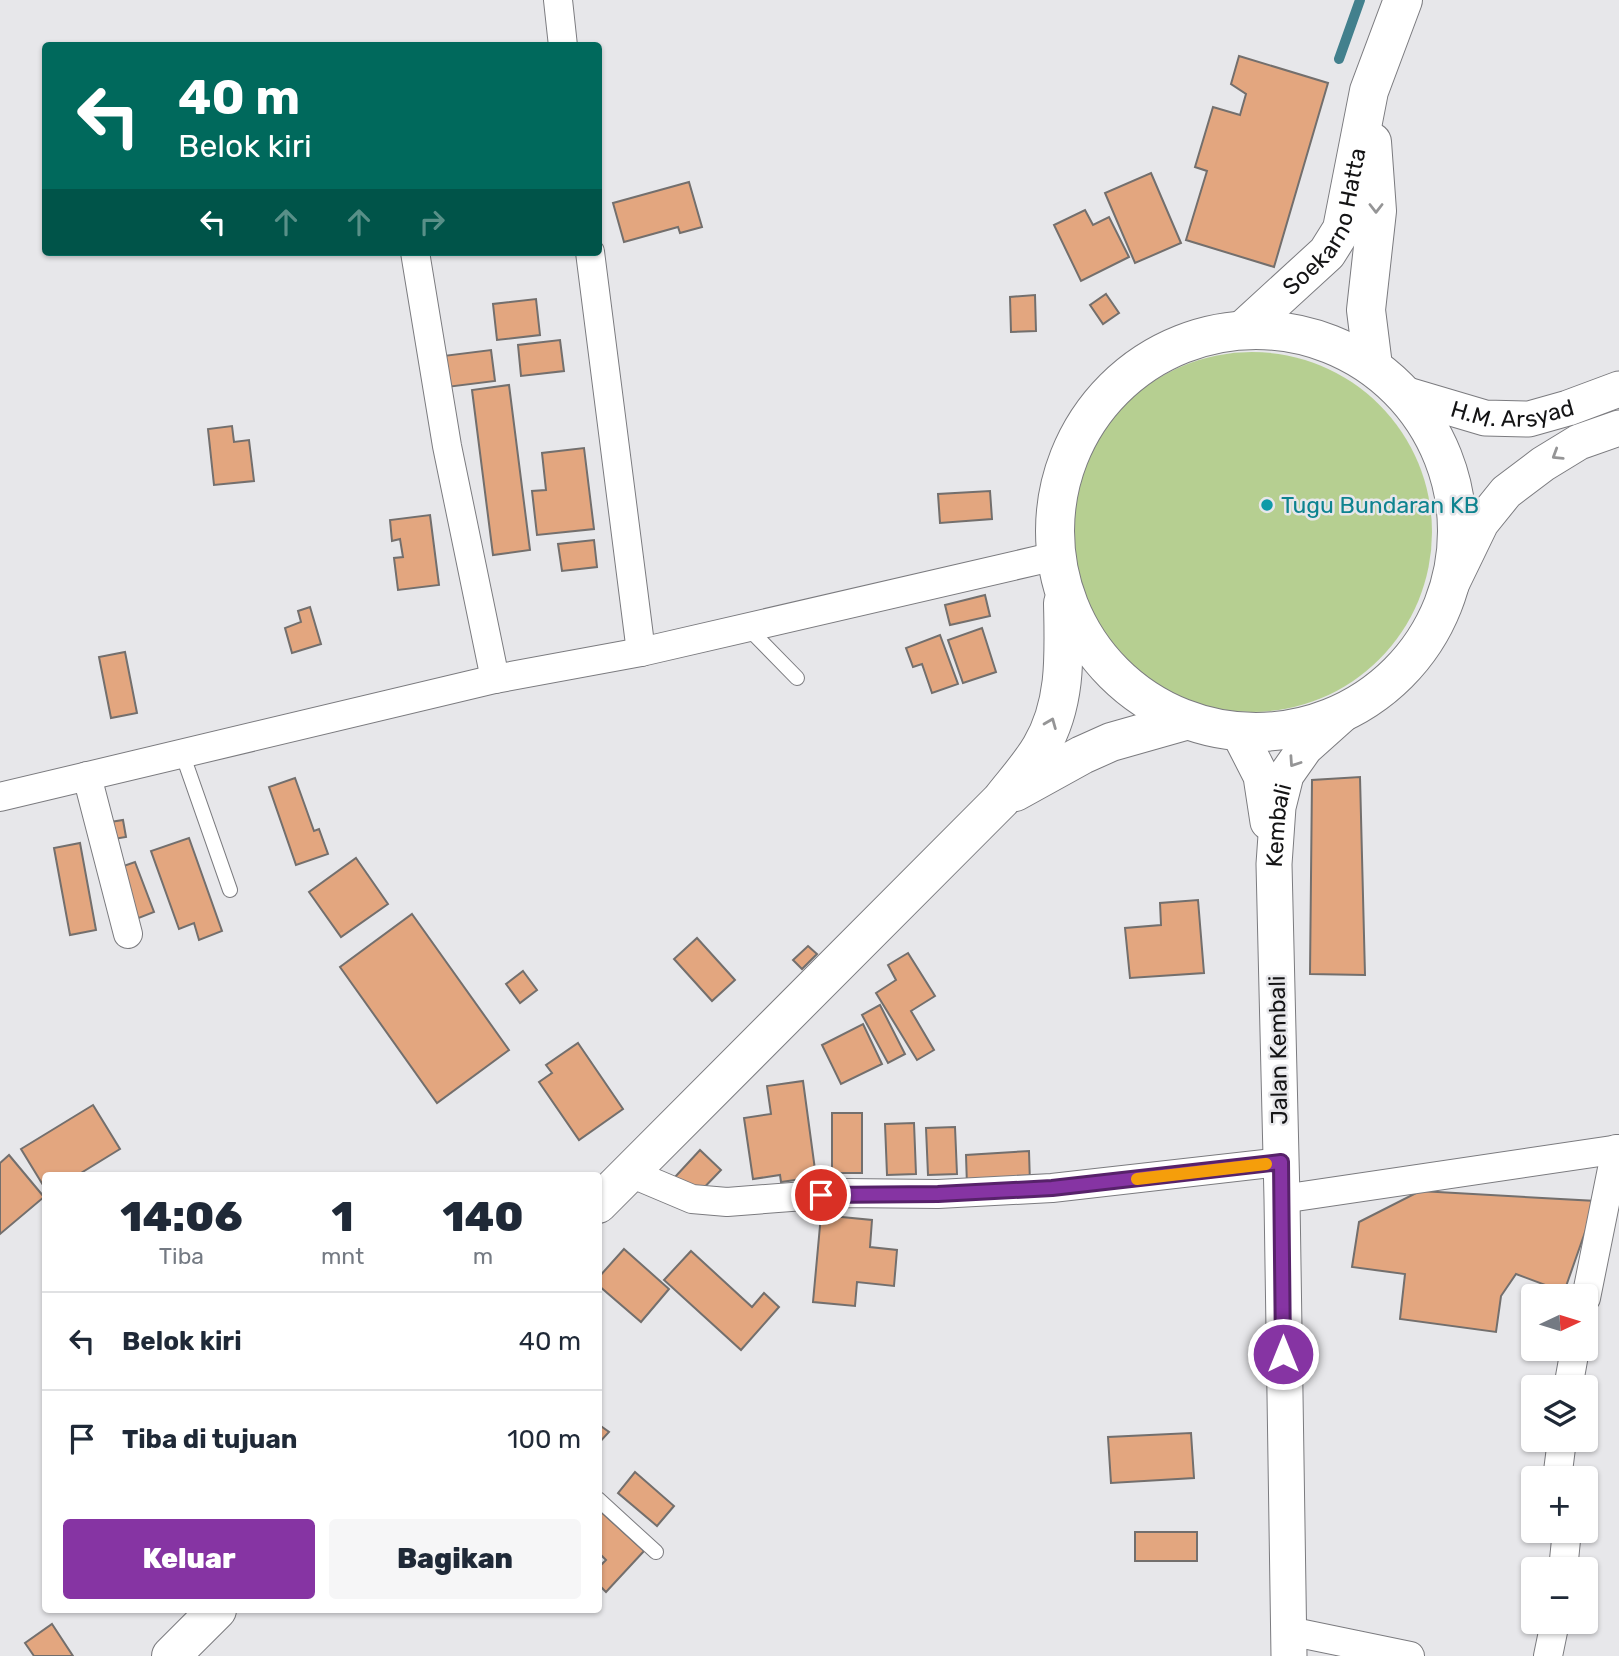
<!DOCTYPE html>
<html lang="id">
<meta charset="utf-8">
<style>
:root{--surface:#fff;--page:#f6f6f7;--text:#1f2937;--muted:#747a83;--line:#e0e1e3;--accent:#8634a3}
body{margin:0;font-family:Rubik,sans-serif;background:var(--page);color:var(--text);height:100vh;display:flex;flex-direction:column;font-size:26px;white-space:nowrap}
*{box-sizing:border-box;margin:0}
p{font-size:23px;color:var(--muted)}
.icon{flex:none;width:38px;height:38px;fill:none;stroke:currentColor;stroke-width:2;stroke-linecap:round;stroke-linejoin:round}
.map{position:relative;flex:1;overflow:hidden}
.panel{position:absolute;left:42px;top:1172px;width:560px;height:441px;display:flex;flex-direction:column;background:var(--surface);border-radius:7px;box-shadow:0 2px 5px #0004}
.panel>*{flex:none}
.banner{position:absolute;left:42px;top:42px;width:560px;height:214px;border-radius:7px;box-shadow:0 2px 5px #0004;background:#00695c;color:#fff;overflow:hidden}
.needle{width:46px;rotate:86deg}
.buttons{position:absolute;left:1521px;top:1284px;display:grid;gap:14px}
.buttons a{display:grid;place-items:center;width:77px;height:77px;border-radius:7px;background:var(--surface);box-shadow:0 2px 5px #0004;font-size:35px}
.pin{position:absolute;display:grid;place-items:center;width:60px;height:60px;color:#fff;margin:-30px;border:4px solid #fff;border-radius:50%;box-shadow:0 2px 7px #0007}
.me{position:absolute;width:77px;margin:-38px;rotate:0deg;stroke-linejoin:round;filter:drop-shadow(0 0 5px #0008)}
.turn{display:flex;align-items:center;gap:24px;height:147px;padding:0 21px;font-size:32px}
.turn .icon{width:91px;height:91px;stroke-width:2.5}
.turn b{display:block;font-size:49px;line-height:60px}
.lanes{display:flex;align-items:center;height:66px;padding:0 21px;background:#0003;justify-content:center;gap:35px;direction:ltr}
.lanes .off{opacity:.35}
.eta{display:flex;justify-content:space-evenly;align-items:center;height:119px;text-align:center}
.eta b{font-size:42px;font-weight:800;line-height:49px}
.cta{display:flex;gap:14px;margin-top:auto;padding:14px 21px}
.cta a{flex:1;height:80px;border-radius:7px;background:var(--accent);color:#fff;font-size:28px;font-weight:800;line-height:80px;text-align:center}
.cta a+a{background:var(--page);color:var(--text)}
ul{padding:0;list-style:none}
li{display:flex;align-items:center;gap:21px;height:98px;padding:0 21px;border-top:2px solid var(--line)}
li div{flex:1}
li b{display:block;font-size:26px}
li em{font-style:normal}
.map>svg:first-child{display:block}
</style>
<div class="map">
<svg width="1619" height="1656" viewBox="0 0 1619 1656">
<rect width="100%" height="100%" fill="#e7e7ea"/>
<circle fill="#b6cf91" cx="1252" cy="532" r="180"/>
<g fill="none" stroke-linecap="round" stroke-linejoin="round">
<path stroke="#42808d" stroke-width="10" d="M1339,59L1360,0"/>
</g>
<g fill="#e3a67f" stroke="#736f6d" stroke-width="2">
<path d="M1239,56L1328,83L1274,267L1186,240L1207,171L1195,167L1213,107L1240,115L1246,94L1231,84Z"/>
<path d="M1151,173L1181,243L1135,263L1105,193Z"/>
<path d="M689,182L702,227L680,233L678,227L624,242L613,203Z"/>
<path d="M1085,210L1093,225L1109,217L1129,257L1081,281L1054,225Z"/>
<path d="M1106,294L1119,313L1103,324L1090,305Z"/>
<path d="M1035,295L1036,331L1011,332L1010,297Z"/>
<path d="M536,299L540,335L497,340L493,304Z"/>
<path d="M560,340L564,371L521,376L518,345Z"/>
<path d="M491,350L495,381L439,388L435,357Z"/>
<path d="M509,385L530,550L493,555L472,390Z"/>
<path d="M232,426L234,442L249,440L254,481L214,485L208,429Z"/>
<path d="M584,448L594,529L537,535L532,491L546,490L542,453Z"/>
<path d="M990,491L992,519L940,523L938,494Z"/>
<path d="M430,515L439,585L398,590L394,558L403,557L400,539L392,541L390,520Z"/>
<path d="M594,540L597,567L562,571L558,544Z"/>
<path d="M985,595L990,616L950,625L945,605Z"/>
<path d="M310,607L321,644L292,653L285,628L301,622L298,611Z"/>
<path d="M982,628L996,672L963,683L948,640Z"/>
<path d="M940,635L958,684L932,693L922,664L913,667L906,648Z"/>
<path d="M125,652L137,713L111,718L99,657Z"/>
<path d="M1360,777L1365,975L1310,974L1312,780Z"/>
<path d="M295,778L314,831L319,829L328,854L296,865L269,787Z"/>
<path d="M123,820L126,837L107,840L104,823Z"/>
<path d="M189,838L222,931L199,940L194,923L179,929L151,851Z"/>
<path d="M80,843L96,930L70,935L54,848Z"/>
<path d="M356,858L388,904L341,937L309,892Z"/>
<path d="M135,862L154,912L131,921L112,870Z"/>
<path d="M1198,900L1204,973L1130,978L1125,928L1161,925L1160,903Z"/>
<path d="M412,914L509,1050L437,1103L340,967Z"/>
<path d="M697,938L735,980L712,1001L674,959Z"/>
<path d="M808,946L817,954L802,969L793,960Z"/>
<path d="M908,953L935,996L911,1011L934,1050L917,1060L876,993L896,980L888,965Z"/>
<path d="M523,971L537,990L520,1003L506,984Z"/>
<path d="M880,1005L905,1054L888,1063L862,1015Z"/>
<path d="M863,1024L882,1064L841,1084L822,1045Z"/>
<path d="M578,1043L623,1109L579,1140L539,1082L552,1073L546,1065Z"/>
<path d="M803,1081L816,1177L781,1182L780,1175L753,1179L744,1118L771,1114L767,1086Z"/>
<path d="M93,1105L120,1149L76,1176H46V1190L21,1149Z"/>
<rect x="832" y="1113" width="30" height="60"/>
<path d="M914,1123L916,1174L887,1175L885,1124Z"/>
<path d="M955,1127L957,1174L928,1175L926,1128Z"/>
<path d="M700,1150L721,1170L695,1197L675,1177Z"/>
<path d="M1029,1151L1030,1184L967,1186L966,1155Z"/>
<path d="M9,1155L44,1197L0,1234V1163Z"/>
<path d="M1420,1191L1596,1201L1564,1292L1516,1274L1501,1296L1496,1332L1400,1319L1405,1274L1352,1267L1359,1222Z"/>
<path d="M821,1215L872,1220L870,1247L897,1250L894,1286L857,1282L855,1306L813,1302Z"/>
<path d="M624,1249L669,1289L641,1322L598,1285V1278Z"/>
<path d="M691,1251L752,1307L764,1293L779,1307L741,1350L664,1280Z"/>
<path d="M598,1424L609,1432L598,1444Z"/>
<path d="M1191,1433L1194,1478L1111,1483L1108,1437Z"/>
<path d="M635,1472L674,1506L657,1526L618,1493Z"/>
<path d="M598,1509L644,1551L606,1592L598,1584V1568L606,1560L598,1552Z"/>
<rect x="1135" y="1532" width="62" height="29"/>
<path d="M52,1624L73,1656H34L25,1643Z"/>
</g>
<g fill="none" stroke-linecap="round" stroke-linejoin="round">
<g stroke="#7b7b7f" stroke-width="16">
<g id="service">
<path d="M747,627L797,678"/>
<path d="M182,753L230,890"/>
<path d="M598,1499L656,1552"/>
</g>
</g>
<g stroke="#7b7b7f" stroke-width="30">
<g id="minor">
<path d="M558,0L563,46"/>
<path d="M415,252L447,446L495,679"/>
<path d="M590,252L641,652"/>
<path d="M87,776L128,934"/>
<path d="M0,797L495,679L641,652L1056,556"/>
<path d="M628,1172L692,1199L727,1202L844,1193L938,1194L1052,1188L1281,1162"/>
<path d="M1282,1199L1619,1149"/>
<path d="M1586,1298L1616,1149"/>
<path d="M1568,1388L1575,1349"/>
<path d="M1557,1479L1562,1440"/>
<path d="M1563,1570L1566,1540L1565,1531"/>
<path d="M1289,1631L1410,1656"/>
<path d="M1548,1656L1555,1622"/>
</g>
</g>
<g stroke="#7b7b7f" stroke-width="37">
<g id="tertiary">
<path id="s1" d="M1404,394L1485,418L1529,419L1568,408L1619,389"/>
<path d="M1449,589L1481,523L1506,492L1543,464L1579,442L1619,428"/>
<path d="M1239,733L1261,776L1268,822"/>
<path id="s2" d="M1289,1656L1282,1199L1274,864L1278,807L1286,775L1305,748L1343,714"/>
</g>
</g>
<g stroke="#7b7b7f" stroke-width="40">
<g id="primary">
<path d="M1372,142L1377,211L1366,310L1373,366"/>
<path id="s3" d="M1244,329L1327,253L1342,229L1369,91L1403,0"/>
<circle cx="1256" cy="531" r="201"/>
<path d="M1015,792L1082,755L1111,742L1185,721"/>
<path d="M598,1204L1001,800C1014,783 1030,766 1041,747C1067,703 1064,653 1063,603"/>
<path d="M171,1656L217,1610"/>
</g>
</g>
<use href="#service" stroke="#fff" stroke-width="14"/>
<use href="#minor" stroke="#fff" stroke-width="28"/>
<use href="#tertiary" stroke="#fff" stroke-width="35"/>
<use href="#primary" stroke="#fff" stroke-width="38"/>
</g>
<defs><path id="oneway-chevron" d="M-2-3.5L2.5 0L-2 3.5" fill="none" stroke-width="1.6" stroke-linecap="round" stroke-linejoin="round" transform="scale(1.75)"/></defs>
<g stroke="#959596">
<use href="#oneway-chevron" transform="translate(1376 208) rotate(90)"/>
<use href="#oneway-chevron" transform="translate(1557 455) rotate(148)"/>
<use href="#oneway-chevron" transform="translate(1051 723) rotate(-68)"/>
<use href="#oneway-chevron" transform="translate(1294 762) rotate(124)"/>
</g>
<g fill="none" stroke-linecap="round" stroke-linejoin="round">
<g stroke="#57226a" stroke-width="18">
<path id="route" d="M821,1195L938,1194L1052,1188L1281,1162L1283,1354"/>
</g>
<use href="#route" stroke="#8634a3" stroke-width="12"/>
<path stroke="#f59e0b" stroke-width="12" d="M1137,1179L1266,1164"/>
</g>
<circle fill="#0f9aa8" stroke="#e7e7ea" stroke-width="2.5" cx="1267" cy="505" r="7"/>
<g text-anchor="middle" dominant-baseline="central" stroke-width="5" stroke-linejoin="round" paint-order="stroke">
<g font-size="23" fill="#141415" stroke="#e7e7ea">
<text stroke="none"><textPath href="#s3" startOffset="140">Soekarno Hatta</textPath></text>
<text stroke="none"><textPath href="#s1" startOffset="112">H.M. Arsyad</textPath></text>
<text stroke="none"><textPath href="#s2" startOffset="831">Kembali</textPath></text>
<text transform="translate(1278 1050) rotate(-91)">Jalan Kembali</text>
</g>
<g font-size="23" fill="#0d838f" stroke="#e7e7ea" text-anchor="start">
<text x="1281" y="505">Tugu Bundaran KB</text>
</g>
</g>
</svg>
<div class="buttons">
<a><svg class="needle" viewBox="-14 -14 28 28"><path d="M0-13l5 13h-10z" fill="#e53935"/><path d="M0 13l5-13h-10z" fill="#747a83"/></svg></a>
<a><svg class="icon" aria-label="layers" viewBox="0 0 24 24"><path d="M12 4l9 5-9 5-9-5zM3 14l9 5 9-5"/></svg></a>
<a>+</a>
<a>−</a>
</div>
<div class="pin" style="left:821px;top:1195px;background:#d93025"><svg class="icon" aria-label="arrive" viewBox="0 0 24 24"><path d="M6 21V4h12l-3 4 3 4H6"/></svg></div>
<svg class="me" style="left:1283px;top:1354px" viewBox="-20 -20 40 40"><circle r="17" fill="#8634a3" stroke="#fff" stroke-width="3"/><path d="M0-11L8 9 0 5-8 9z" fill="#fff"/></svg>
<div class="banner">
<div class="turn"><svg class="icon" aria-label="left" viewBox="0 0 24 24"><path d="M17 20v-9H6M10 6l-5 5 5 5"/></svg><div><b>40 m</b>Belok kiri</div></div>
<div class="lanes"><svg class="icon" aria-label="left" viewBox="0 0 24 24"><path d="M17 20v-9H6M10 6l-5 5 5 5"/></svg><svg class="icon off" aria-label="ahead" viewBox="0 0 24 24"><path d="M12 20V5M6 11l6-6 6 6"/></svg><svg class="icon off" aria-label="ahead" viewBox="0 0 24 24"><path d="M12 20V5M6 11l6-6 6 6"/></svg><svg class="icon off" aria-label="right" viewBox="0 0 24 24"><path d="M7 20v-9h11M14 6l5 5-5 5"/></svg></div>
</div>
<section class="panel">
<div class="eta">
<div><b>14:06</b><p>Tiba</p></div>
<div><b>1</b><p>mnt</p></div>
<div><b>140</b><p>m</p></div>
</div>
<ul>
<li><svg class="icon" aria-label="left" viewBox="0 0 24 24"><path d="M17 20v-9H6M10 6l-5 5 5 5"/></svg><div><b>Belok kiri</b></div><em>40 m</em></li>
<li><svg class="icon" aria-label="arrive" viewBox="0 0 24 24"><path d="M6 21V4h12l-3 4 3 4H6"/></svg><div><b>Tiba di tujuan</b></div><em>100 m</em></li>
</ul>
<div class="cta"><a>Keluar</a><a>Bagikan</a></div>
</section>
</div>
